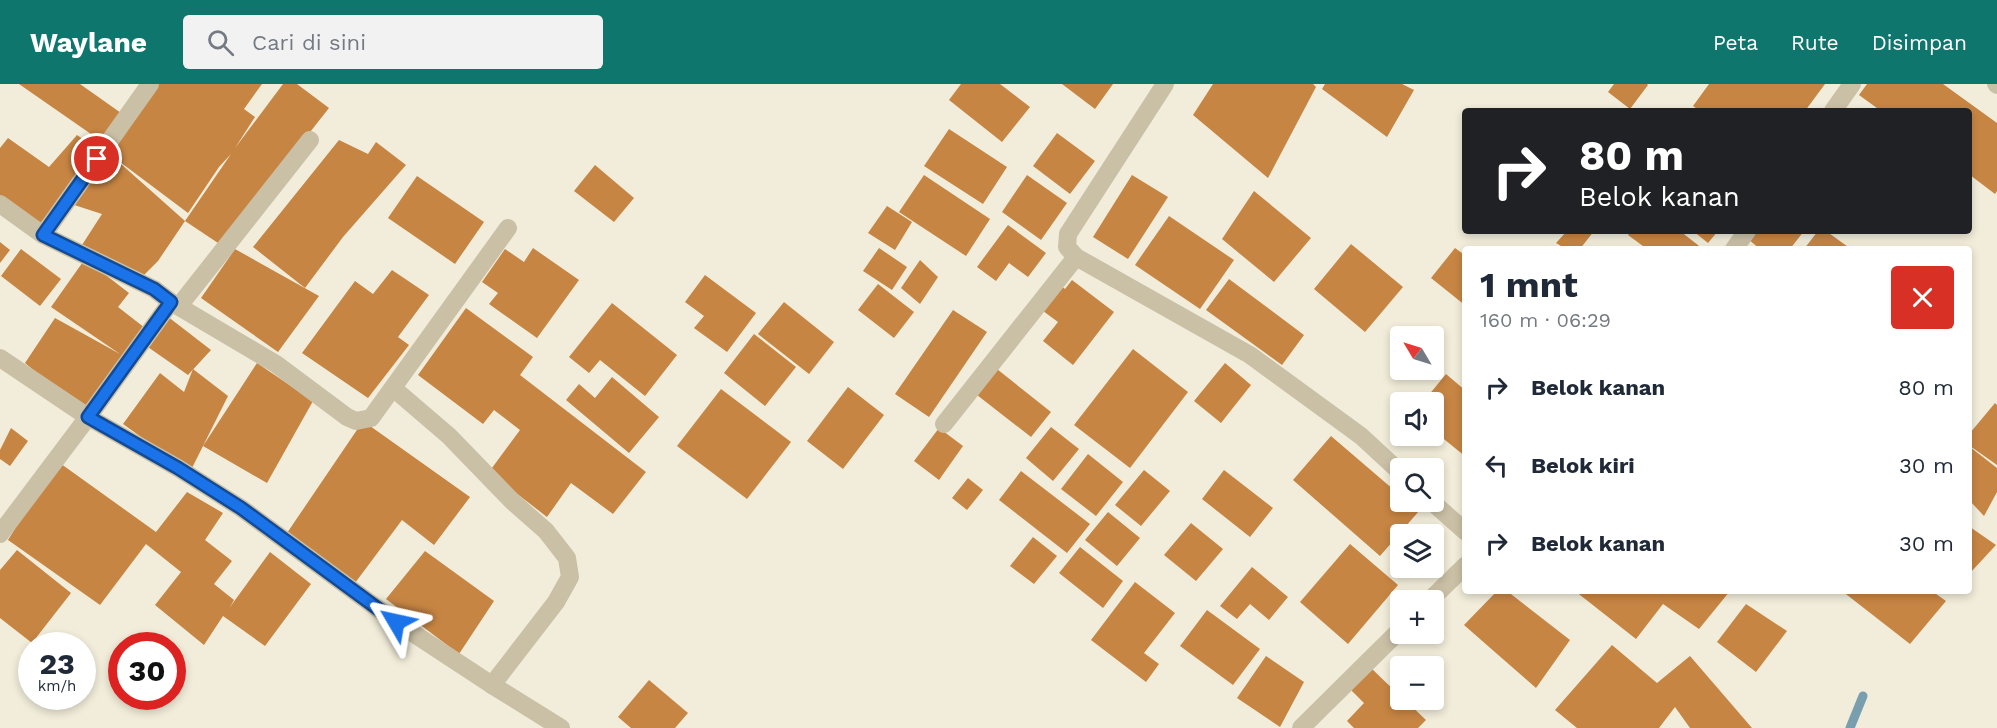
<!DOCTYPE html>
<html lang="id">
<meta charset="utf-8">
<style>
:root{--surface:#fff;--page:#f2f2f3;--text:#1f2937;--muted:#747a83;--accent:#0f766e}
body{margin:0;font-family:"Work Sans",sans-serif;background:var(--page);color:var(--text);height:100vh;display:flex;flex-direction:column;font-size:22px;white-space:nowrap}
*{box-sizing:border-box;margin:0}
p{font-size:20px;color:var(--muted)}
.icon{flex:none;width:33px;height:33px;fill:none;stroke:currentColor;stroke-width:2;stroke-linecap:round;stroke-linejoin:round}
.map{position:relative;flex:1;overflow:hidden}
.side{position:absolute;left:1462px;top:162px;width:510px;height:348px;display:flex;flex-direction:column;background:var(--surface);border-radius:6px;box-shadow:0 3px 9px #0003}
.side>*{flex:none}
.guide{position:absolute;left:1462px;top:24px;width:510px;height:126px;border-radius:6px;box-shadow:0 3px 9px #0003;background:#202124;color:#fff;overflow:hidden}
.needle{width:39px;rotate:308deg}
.fabs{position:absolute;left:1390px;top:242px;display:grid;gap:12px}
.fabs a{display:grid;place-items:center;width:54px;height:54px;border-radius:6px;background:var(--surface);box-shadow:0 3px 9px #0003;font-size:30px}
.speed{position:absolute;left:18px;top:548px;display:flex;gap:12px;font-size:30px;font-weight:700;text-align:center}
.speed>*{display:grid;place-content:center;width:78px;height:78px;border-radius:50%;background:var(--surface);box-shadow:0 3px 9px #0003;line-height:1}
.speed small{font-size:15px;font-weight:400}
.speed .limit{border:9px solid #d22;background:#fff;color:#111}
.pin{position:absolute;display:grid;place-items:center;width:51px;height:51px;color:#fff;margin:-26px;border:3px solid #fff;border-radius:50%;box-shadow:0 2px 6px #0007}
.me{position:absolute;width:66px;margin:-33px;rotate:306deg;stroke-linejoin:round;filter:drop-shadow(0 0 4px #0008)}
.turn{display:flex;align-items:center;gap:21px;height:126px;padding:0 18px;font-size:27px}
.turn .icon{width:78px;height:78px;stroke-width:2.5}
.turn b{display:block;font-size:42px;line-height:51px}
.round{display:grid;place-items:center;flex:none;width:63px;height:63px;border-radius:6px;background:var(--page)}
.overview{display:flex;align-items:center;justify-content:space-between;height:102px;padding:0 18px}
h1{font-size:36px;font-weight:700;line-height:45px}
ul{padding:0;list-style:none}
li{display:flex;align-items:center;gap:18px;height:78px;padding:0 18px}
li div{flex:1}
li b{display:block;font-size:22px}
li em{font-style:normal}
header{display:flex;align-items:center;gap:36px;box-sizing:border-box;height:84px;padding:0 30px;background:var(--accent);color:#fff}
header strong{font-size:28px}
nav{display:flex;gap:33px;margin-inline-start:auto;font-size:21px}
.search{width:420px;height:54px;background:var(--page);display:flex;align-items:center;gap:15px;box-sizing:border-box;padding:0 21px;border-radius:6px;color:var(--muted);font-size:22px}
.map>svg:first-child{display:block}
</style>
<header>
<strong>Waylane</strong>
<div class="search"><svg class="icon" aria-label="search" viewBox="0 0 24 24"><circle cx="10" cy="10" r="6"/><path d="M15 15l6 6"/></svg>Cari di sini</div>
<nav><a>Peta</a><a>Rute</a><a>Disimpan</a></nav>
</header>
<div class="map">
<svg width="1997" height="644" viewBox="0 0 1997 644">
<rect width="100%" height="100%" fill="#f2edda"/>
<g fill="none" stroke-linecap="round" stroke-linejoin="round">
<path stroke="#799faf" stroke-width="9" d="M1850,644L1863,612"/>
</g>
<g fill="#c78543">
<path d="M19,0H80L121,29L101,57Z"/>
<path d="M155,0H262L244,25L255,33L235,64L283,0H297L329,24L221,161L185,137L231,70L219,83L188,129L112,72L185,137L158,177L139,196L80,164L102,130L68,119Z"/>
<path d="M961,0H1000L1030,23L1002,58L949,16Z"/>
<path d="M1062,0H1113L1095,25Z"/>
<path d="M1213,0H1313L1316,3L1268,94L1193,31Z"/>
<path d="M1325,0H1402L1414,6L1387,53L1322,5Z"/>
<path d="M1614,0H1647L1648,1L1630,25L1608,8Z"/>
<path d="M1709,0H1825L1805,27H1700L1693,22Z"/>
<path d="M1867,0H1943L1997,39V107L1995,110L1970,91V27H1881L1859,11Z"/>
<path d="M949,45L1007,83L983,120L924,82Z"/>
<path d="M1057,49L1095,77L1070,110L1033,82Z"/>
<path d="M77,51L100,67L38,142L0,115V64L8,54L49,83Z"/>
<path d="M339,56L368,70L376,58L406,81L343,153L305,204L253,163Z"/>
<path d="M595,81L634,114L614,138L574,107Z"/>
<path d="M924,91L990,135L966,172L899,128Z"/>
<path d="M1027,91L1067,119L1041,156L1002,128Z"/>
<path d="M1132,91L1168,113L1128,175L1093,153Z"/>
<path d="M417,92L484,138L455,180L388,134Z"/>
<path d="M1254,107L1311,154L1274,198L1222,155Z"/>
<path d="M887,122L912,138L895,166L868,149Z"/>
<path d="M1169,132L1234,176L1200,225L1135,181Z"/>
<path d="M1008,141L1046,169L1028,193L1009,179L996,197L977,183Z"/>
<path d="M1567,147H1594L1580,165H1566L1556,159Z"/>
<path d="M1631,147H1680L1703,165H1647L1628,151Z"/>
<path d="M1693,147H1718L1708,159Z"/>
<path d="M1756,147H1804L1790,165H1760L1748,155Z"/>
<path d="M1818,147H1826L1851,165H1804Z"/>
<path d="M0,158L10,166L0,179Z"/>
<path d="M1351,160L1403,203L1365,248L1314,205Z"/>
<path d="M533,164L579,196L537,254L489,220L498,209L482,198L505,165L524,178Z"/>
<path d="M879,164L907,183L892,206L863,187Z"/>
<path d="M1455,164L1466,172V222L1431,194Z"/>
<path d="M21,165L61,195L40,222L1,192Z"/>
<path d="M235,165L319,212L278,268L201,214Z"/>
<path d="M85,175L129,209L118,223L145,244L83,327L25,279L55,234L120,270L51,223Z"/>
<path d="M920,176L938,193L920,220L901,204Z"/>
<path d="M392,186L429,211L398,253L409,261L368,314L302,269L355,197L373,210Z"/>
<path d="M705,191L756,229L727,268L694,244L704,232L685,218Z"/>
<path d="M1229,195L1304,251L1282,281L1206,226Z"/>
<path d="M1072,196L1114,228L1073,281L1043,257L1058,238L1039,224L1059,200L1065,205Z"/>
<path d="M878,200L914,228L894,254L858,226Z"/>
<path d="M784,218L834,258L809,290L758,250Z"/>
<path d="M612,219L677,271L645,312L600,276L589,289L569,273Z"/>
<path d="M466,224L533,273L520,291L646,388L613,430L571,399L547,433L489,388L520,346L494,326L483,340L418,291Z"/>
<path d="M953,226L987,248L929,333L895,310Z"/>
<path d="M167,232L211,266L188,291L145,261Z"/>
<path d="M754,250L796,283L765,322L724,289Z"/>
<path d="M1133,265L1188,308L1130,384L1074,341Z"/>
<path d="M257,279L313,317L267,399L203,362L190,388L123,340L160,289L184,308L193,285L228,312L203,362Z"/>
<path d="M1225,279L1251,301L1221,339L1194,317Z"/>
<path d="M997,285L1051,328L1031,353L977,311Z"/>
<path d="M1446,290L1466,307V373L1434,347V318H1423Z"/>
<path d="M612,293L659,333L629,369L566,316L579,300L595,314Z"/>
<path d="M848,303L884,331L843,385L807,357Z"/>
<path d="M721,305L791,358L747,415L677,362Z"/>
<path d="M1995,319L1997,321V381L1970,362V349Z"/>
<path d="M363,337L470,413L434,461L402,436L355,499L287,449Z"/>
<path d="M1051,343L1079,365L1053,397L1026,374Z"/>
<path d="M11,344L28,357L10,382L0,375V366Z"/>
<path d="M939,344L963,362L939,396L914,377Z"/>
<path d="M1331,352L1401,412V417H1407L1419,427L1380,472L1293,396Z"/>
<path d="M1970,363L1997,384V408L1984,432L1970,417Z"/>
<path d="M1088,370L1123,398L1096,432L1061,405Z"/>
<path d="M57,377L156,448L187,408L223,429L205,456L232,477L214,500L234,516L230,523L270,468L311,500L265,562L223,532L204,561L155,521L181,488L146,460L100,521L8,456Z"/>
<path d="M1144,386L1170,407L1141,442L1115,421Z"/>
<path d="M1224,386L1273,424L1250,453L1202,415Z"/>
<path d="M1021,387L1090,440L1067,469L999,416Z"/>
<path d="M968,394L983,406L967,426L952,414Z"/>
<path d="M1108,428L1140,454L1117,482L1085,456Z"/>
<path d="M1191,439L1223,465L1196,497L1164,471Z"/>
<path d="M1970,443L1996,461L1970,489Z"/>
<path d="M1033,453L1057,472L1034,500L1010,482Z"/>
<path d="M1350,460L1398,501L1348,560L1300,518Z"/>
<path d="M1080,463L1123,497L1103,524L1059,489Z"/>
<path d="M17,466L71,509L32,559L0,534V486Z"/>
<path d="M425,467L494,517L459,570L386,515Z"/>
<path d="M1252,483L1288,513L1269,536L1250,520L1237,535L1220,522Z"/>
<path d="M1135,498L1175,529L1144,569L1159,580L1146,598L1091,556Z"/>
<path d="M1497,507H1507L1570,556L1536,604L1464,541Z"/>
<path d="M1575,507H1730L1699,545L1663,520L1636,555Z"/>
<path d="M1842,507H1932L1946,517L1910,560Z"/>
<path d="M1746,520L1787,547L1756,588L1717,558Z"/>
<path d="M1207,526L1260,565L1233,601L1180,562Z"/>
<path d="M1612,561L1657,599L1690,572L1752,644H1690L1675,623L1659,644H1577L1555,626Z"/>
<path d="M1266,572L1304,598L1280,643L1237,614Z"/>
<path d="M1370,583L1401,613V615H1404L1426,636L1418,644H1354L1347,637L1364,619L1350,605Z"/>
<path d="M649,596L688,629L675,644H631L618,633Z"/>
</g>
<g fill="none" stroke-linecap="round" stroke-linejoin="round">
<g stroke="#cac0a6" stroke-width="18">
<path d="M1165,0L1068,150L1067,163L1076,173L1250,271L1361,352L1401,389"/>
<path d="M1996,0L1997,1"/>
<path d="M1833,27L1852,0"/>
<path d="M0,120L43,151L154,205L171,218L276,280L347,333L356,337L371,334L508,144"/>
<path d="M43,151L150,0"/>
<path d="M1734,165L1747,147"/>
<path d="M179,222L310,56"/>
<path d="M0,274L88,333L178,384L241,424L396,538L492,601L561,644"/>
<path d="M393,304L449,352L513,418L546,447L567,474L570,493L556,518L492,601"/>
<path d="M944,340L1076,173"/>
<path d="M1431,417L1466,448"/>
<path d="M0,450L88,333L171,218"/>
<path d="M1430,516L1466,481"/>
<path d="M1301,644L1401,545"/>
</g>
</g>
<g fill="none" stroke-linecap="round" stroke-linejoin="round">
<g stroke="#114b97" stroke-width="15">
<path id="route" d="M97,75L43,151L154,205L171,218L88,333L178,384L241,424L396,538"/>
</g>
<use href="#route" stroke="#1a73e8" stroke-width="10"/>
</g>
</svg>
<div class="fabs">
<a><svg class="needle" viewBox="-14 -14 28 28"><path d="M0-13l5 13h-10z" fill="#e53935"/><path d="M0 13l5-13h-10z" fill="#747a83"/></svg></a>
<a><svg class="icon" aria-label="sound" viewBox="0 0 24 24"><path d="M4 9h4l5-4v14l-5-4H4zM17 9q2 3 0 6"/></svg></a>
<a><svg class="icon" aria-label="search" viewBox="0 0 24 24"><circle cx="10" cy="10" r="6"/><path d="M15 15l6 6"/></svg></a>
<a><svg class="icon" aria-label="layers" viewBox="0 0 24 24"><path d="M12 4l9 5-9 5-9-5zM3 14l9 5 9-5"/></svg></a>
<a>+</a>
<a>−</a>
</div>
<div class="speed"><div>23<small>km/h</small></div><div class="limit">30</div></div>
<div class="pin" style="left:97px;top:75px;background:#d93025"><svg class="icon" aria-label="arrive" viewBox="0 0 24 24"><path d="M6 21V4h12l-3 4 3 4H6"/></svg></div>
<svg class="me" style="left:396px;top:538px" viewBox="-20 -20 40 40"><path d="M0-17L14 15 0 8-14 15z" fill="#1a73e8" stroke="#fff" stroke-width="4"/></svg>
<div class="guide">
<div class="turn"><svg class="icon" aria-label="right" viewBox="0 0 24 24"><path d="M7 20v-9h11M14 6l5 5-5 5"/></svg><div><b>80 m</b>Belok kanan</div></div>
</div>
<section class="side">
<div class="overview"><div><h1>1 mnt</h1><p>160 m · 06:29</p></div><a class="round" style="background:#d93025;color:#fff"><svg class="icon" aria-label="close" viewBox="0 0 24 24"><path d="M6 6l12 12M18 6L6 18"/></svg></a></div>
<ul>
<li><svg class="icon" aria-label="right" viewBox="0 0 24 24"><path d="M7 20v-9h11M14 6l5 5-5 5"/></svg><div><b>Belok kanan</b></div><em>80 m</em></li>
<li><svg class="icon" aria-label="left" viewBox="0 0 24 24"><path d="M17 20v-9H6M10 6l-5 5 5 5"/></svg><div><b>Belok kiri</b></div><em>30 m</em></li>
<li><svg class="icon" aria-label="right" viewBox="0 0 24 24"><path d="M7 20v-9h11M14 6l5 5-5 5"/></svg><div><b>Belok kanan</b></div><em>30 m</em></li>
</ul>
</section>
</div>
